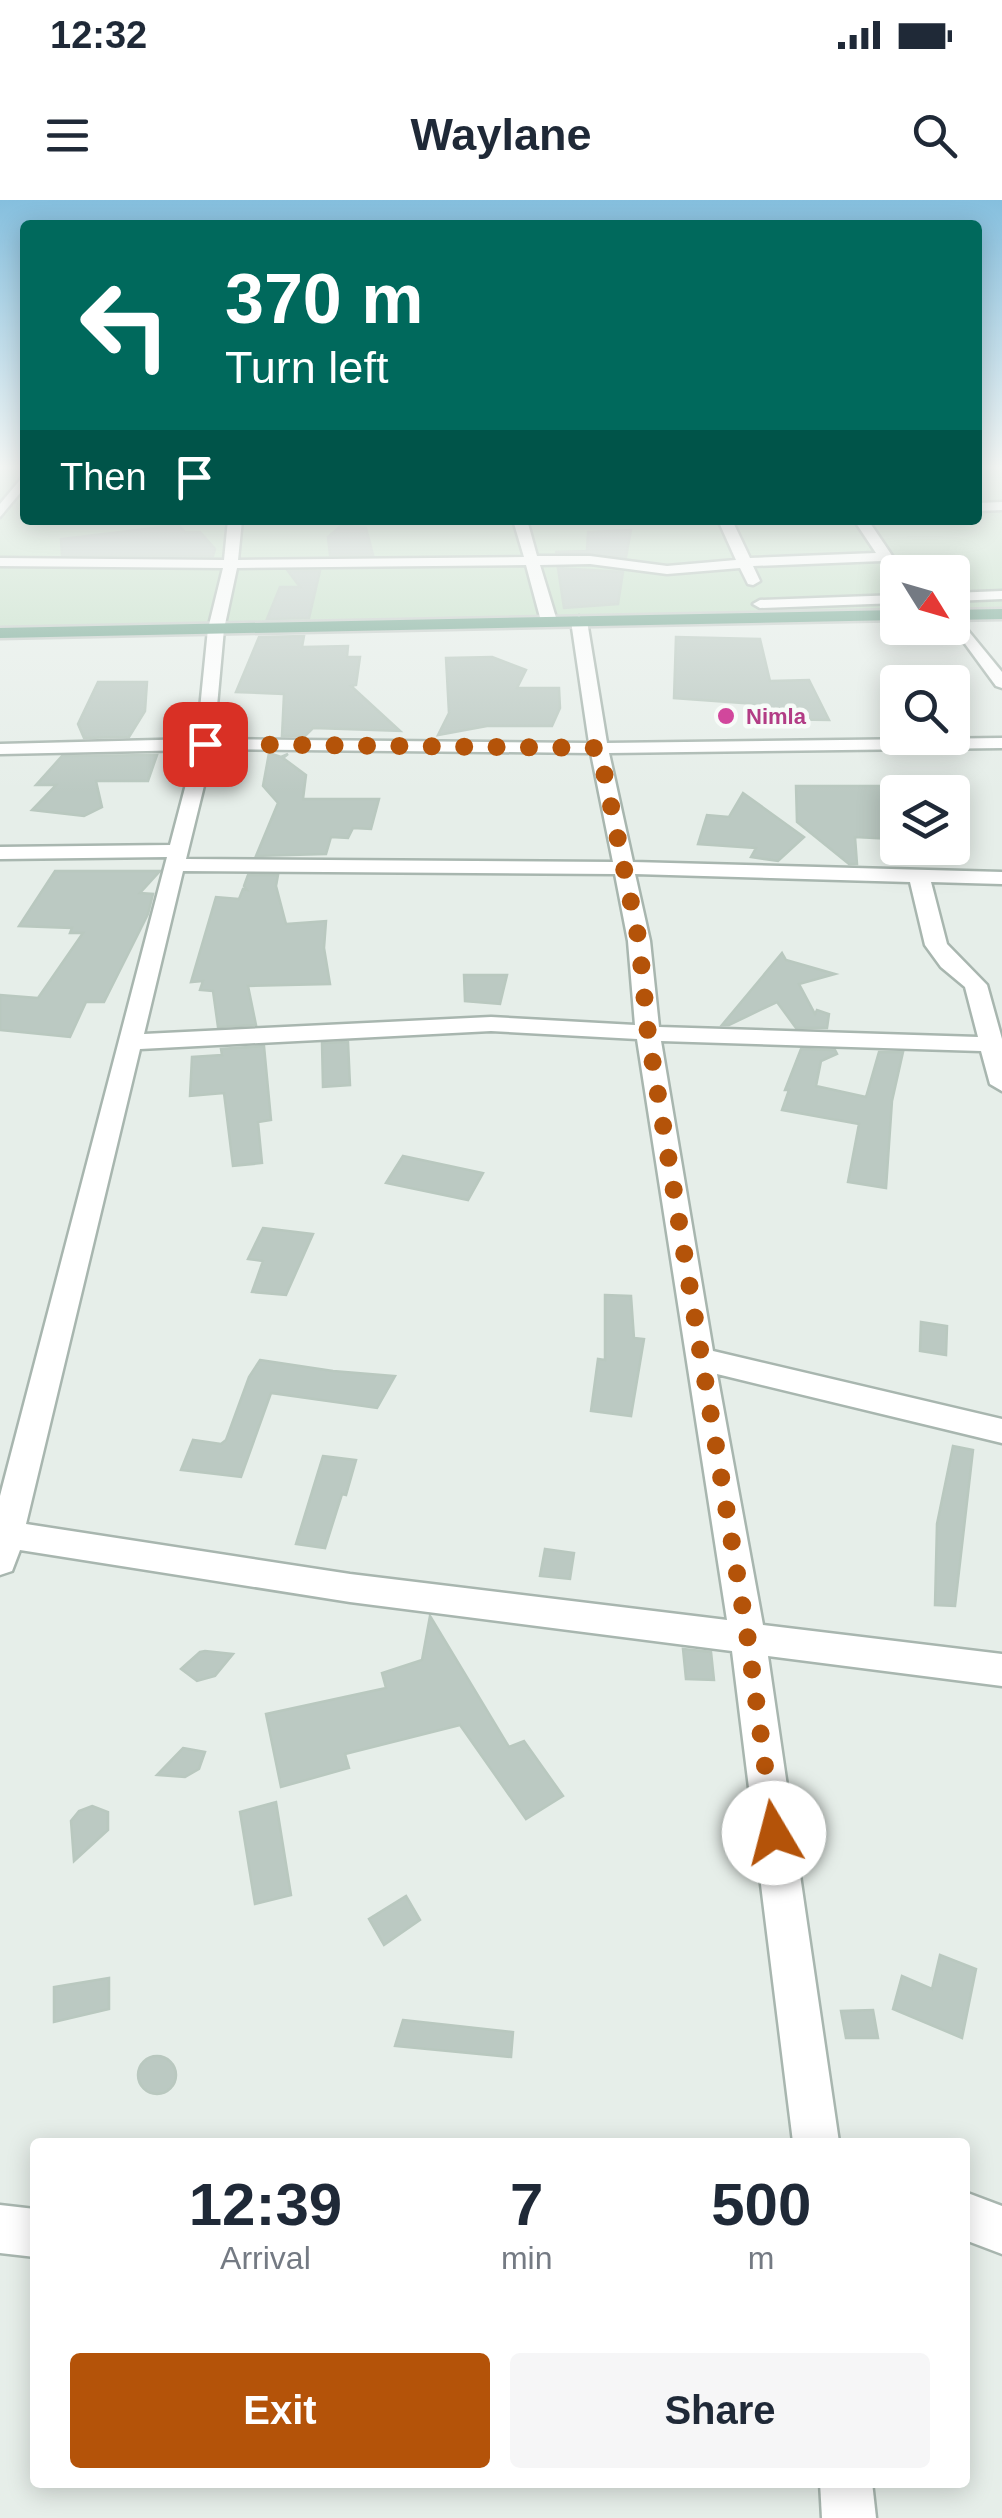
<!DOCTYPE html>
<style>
:root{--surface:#fff;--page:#f6f6f7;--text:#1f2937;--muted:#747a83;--accent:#b45309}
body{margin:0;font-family:Helvetica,sans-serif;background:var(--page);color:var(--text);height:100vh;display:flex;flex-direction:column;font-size:38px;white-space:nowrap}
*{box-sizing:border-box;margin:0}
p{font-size:32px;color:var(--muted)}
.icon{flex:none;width:55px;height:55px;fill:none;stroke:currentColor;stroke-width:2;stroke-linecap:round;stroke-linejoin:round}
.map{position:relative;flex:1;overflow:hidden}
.drawer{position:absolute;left:30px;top:1938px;width:940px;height:350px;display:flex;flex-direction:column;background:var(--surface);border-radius:10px;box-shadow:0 5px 25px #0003}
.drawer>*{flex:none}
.hud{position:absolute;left:20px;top:20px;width:962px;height:305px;border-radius:10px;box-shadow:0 5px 25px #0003;background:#00695c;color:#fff;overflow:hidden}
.needle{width:65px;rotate:127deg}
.controls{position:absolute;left:880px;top:355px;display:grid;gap:20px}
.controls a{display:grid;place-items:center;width:90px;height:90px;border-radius:10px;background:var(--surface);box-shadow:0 5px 25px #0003;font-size:50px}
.pin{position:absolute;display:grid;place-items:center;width:85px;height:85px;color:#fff;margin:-42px;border-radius:20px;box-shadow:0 5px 15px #0006}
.me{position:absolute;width:110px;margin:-55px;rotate:352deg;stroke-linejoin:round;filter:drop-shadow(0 0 8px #0008)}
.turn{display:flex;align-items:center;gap:35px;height:210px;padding:0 40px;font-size:45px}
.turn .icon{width:130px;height:130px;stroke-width:2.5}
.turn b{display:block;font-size:70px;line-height:85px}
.then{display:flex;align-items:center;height:95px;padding:0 40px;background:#0003;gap:20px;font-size:38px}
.eta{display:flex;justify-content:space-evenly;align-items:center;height:170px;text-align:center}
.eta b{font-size:60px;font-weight:600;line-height:70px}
.cta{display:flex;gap:20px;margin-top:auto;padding:20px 40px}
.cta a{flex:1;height:115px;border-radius:10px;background:var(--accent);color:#fff;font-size:40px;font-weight:600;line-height:115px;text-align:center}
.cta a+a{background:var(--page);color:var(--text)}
.status{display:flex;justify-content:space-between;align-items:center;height:70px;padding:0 50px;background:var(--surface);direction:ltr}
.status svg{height:28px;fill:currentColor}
header{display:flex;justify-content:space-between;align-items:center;height:130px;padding:0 40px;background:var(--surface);font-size:45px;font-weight:600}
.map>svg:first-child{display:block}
</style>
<div class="status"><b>12:32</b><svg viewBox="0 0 49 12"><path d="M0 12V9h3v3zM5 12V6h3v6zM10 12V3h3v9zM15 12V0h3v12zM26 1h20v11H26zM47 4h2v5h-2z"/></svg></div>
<header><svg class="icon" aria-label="menu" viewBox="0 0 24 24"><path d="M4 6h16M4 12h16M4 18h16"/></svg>Waylane<svg class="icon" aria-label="search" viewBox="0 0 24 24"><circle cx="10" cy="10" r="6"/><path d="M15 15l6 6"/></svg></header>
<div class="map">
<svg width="1002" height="2318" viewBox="0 0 1002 2318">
<rect width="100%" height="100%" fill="#e6eee9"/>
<path fill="#c1dec4" d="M0,269H25V320H978V269H1002V414L953,415L952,372H898L897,416L0,433Z"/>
<g fill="#bbc9c2" stroke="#b9c8bf" stroke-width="2.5">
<path d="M178,325L185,332H200L215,349L213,356L62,355L61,339Z"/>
<path d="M342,325L366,328L373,355H330L328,337Z"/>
<path d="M631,330L626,357L555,352L587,351L588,332Z"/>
<path d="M558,368L623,372L618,404L564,408Z"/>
<path d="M288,371H320L309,418L267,419L280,387H300Z"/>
<path d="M304,436L302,447L348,446L347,457H360L356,485L351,486L400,531L313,528L305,536H282L284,494L236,492L259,437Z"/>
<path d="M676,437L760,439L770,481L809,480L829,520L758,519L756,504L674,498Z"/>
<path d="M492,457L526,470L517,488H559L560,508L552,526H487L438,535L449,513L446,458Z"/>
<path d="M98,482H147L145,511L129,537L84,538L78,524Z"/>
<path d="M269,553L281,557L288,554L283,558L306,575L303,599H379L371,629L353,628L348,638L331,637L326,654L256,656L278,603L263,586Z"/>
<path d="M157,555L148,581H96L102,607L84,616L32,610L56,585H36L62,556Z"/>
<path d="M796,586H883L892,639L855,637L857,664H849L797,622Z"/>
<path d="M743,593L804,637L778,661L751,657L756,648L698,644L707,615L729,617Z"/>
<path d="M55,671H160L140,693L153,694L148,714L104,802H86L70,837L0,830V795L38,798L83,733H70L72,728L19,726Z"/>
<path d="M248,675H278L276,686L286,724L326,721L324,748L330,784L248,786L256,825L218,827L213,791L200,790L203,781L191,782L216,697L239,699L243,689L247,690L244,686Z"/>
<path d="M782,753L786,760L835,774L799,784L815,814L817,810L829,814L827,828H796L777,802L729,825H722Z"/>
<path d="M464,775H507L500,804L465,801Z"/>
<path d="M348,842L350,885L323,887L322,843Z"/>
<path d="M264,846L271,920L258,922L262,963L233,966L224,893L190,896L192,857L222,855L221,849Z"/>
<path d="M801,849L835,850L837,854L821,861L816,886L866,897L879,852H903L892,901L886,988L848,982L859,924L782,910L789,890H785Z"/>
<path d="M403,956L483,973L468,1000L386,983Z"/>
<path d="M263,1028L313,1034L286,1095L252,1092L263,1061L248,1059Z"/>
<path d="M605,1095L631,1096L634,1138L644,1139L631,1216L591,1211L598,1159L605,1160Z"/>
<path d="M921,1122L947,1126L946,1155L920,1151Z"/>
<path d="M260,1160L333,1171L395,1176L377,1208L271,1193L241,1277L181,1270L193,1240L221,1244L226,1240L249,1177Z"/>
<path d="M953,1246L973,1250L955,1406L935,1405L937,1324Z"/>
<path d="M323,1256L356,1260L346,1295L342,1294L325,1348L296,1344Z"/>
<path d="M545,1349L574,1353L570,1379L540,1376Z"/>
<path d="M430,1416L509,1547L524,1541L563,1596L526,1619L460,1525L345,1554L349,1568L281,1587L266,1514L386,1488L382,1473L422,1460Z"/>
<path d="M683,1449L711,1452L714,1480L686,1479Z"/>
<path d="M200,1452L205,1451L233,1454L215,1476L197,1481L181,1469Z"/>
<path d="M183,1548L205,1552L199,1569L185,1577L157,1575Z"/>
<path d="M276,1602L291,1695L255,1704L240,1612Z"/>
<path d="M92,1606L108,1612V1630L74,1661L71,1621L79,1611Z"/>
<path d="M406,1696L420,1720L384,1745L369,1719Z"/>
<path d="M940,1755L976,1769L962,1838L893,1809L902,1776L932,1789Z"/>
<path d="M109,1778V1809L54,1822V1787Z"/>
<path d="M873,1810L878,1838H846L841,1811Z"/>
<path d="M403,1820L513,1832L511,1857L395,1846Z"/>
<circle cx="157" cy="1875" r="19"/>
</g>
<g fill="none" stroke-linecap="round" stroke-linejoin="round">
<g stroke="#a8b6af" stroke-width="5">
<g id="minor">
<path d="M25,274V287L0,317V304Z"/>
<path d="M1002,302V310L978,311V303Z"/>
<path d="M228,320H242L238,360L524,357L513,320H527L537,356H590L667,366L736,360L718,320H732L750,358L876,353L854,320H868L903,372H898V379L893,378L882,361L753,366L760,381L753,385L748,384L740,368L667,374L590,364L540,365L557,421L549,426L541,421L526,365L237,368L224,429L214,539L589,543L571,421L579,416L587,421L607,543L1002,538V548L609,553L633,662L1002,672V684L931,682L947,744L987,785L1002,839V891L990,884L981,851L661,841L713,1151L1002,1219V1243L717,1174L763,1425L1002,1454V1486L768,1456L839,1942H793L732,1451L350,1402L20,1350L12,1371L0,1375V1296L167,657L0,659V647L170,645L195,550L0,554V544L197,539L208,429L223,368L0,366V358L224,360ZM213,549L591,553L613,662L186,659ZM183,671L615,674L628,741L635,825L491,817L144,834ZM635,674L910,682L925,745L941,767L965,787L978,837L659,827L650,741ZM491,831L637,839L727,1420L350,1374L26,1324L140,849Z"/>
<path d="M1002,391V399L952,401V393Z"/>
<path d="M898,395V403L760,408L753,404L760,400Z"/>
<path d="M952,411L1002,472V488L996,486L952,426Z"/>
<path d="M965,1992L1002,2006V2054L965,2040Z"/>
<path d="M0,2005L35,2009V2057L0,2053Z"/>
<path d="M820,2282H872L876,2318H822Z"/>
</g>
</g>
<g stroke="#c2cac6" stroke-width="5">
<g id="primary">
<path d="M1002,409V419L952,420V410Z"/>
<path d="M898,410V420L0,438V428Z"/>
</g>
</g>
<use href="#minor" fill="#fff" fill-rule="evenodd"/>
<use href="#primary" fill="#6da28c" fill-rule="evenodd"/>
</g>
<linearGradient id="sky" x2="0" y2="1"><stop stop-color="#85bfde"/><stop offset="0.45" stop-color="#f4f7f5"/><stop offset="1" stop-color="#f4f7f5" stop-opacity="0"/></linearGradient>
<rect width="1002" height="593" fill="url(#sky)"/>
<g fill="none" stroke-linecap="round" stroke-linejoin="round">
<path stroke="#b45309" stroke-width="18" stroke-dasharray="0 32.4" d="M205,544L599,548L639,741L648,834L748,1440L774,1633"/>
</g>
<circle fill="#d1479c" stroke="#f7fbf8" stroke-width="4" cx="726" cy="516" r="10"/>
<g text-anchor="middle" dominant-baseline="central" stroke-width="9" stroke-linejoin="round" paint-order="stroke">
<g font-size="22" font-weight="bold" fill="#b23c85" stroke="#f7fbf8" text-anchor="start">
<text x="746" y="516">Nimla</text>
</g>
</g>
</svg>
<div class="controls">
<a><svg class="needle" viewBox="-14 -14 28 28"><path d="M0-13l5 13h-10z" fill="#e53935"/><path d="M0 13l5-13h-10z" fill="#747a83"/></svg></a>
<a><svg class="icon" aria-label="search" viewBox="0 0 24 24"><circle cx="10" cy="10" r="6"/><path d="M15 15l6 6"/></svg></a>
<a><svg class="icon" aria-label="layers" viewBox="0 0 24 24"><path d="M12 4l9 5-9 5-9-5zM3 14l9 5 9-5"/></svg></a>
</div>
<div class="pin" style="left:205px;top:544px;background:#d93025"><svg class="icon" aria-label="arrive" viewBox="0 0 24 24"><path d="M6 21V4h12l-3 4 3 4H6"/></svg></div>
<svg class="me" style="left:774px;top:1633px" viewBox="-20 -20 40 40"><circle r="19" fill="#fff"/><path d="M0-13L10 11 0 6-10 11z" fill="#b45309"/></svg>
<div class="hud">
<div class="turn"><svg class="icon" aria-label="left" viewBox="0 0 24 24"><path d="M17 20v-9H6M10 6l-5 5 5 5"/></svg><div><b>370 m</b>Turn left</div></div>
<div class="then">Then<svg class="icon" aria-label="arrive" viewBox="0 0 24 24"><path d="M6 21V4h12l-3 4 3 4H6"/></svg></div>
</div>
<section class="drawer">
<div class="eta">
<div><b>12:39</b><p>Arrival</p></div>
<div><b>7</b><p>min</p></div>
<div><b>500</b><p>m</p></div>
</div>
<div class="cta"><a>Exit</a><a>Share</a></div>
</section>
</div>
